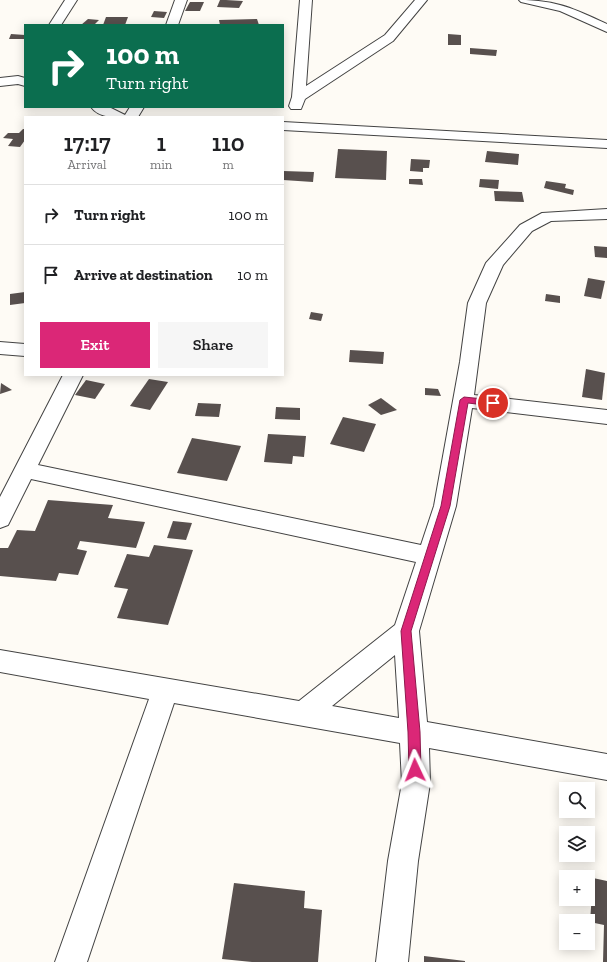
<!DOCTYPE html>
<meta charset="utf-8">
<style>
:root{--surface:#fff;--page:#f6f6f6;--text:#202124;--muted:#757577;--line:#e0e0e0;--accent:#db2777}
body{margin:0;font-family:"Zilla Slab",serif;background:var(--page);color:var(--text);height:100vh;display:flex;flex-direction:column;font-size:15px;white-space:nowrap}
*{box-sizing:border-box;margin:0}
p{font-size:13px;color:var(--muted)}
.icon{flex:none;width:22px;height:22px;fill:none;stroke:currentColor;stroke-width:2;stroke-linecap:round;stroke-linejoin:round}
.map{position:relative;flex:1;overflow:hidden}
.sheet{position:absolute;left:24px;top:116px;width:260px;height:260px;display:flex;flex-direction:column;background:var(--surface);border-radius:0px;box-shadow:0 2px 10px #0003}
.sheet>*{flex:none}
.top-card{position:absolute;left:24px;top:24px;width:260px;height:84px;border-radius:0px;box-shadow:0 2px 10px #0003;background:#0b6e4f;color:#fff;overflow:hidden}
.controls{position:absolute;left:559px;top:782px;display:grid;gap:8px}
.controls a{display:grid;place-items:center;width:36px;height:36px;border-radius:0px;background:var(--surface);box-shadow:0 2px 10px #0003;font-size:20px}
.pin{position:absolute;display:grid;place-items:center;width:34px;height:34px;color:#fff;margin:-17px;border:2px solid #fff;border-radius:50%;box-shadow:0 1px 4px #0007}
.me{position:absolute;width:44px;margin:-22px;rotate:358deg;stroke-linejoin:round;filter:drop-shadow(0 0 3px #0008)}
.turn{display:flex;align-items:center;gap:14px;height:84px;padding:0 16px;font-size:18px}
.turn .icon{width:52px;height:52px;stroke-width:2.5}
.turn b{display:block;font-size:28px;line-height:34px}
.eta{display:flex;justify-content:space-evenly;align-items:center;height:68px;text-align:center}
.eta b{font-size:24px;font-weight:600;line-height:28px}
.action{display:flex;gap:8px;margin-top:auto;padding:8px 16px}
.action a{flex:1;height:46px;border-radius:0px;background:var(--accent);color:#fff;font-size:16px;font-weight:600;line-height:46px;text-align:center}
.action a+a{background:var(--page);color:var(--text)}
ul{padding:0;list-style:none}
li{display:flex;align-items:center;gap:12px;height:60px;padding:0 16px;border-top:1px solid var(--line)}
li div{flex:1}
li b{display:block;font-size:15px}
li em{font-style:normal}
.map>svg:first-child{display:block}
</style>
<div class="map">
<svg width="607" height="962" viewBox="0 0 607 962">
<rect width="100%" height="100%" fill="#fefbf5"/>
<g fill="#58504e">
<path d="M220,0H226L243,1L239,8L217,7Z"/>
<path d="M190,2H204L200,11H185Z"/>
<path d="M154,11L167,12L164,18L151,17Z"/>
<path d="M106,17H128L125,25H103Z"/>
<path d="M88,19L99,20L94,25H81Z"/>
<path d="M257,19L259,25H220L219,20Z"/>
<path d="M11,34L25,35V39H9Z"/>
<path d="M448,34L461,35V45H448Z"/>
<path d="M470,48L497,50L496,56L470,54Z"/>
<path d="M23,129H25V140L20,147L8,146L13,139L3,138L8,133H19Z"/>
<path d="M338,149L387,151L386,180L335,178Z"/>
<path d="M487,151L519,154L518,165L485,162Z"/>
<path d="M411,159L430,160L429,168H423V172L410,171Z"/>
<path d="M283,171L314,172L313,182L283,180Z"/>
<path d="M409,179H422L423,185L409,184Z"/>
<path d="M480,179L499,180L498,189L479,187Z"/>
<path d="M546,181L566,184L565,188L574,190L573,195L544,188Z"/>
<path d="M494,191L522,192L524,202L495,201Z"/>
<path d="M594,246L607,247V258L595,257Z"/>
<path d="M588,278L605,281L601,299L584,296Z"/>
<path d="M25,292V303L10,305V294Z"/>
<path d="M546,294L560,296V303L545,301Z"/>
<path d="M311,312L323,314L321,321L309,319Z"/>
<path d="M350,350L384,352L383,364L349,362Z"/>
<path d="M586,369L605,373L602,400L582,397Z"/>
<path d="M149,379L168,382L150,410L130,406Z"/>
<path d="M86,380L105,384L95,399L75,395Z"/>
<path d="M1,383L12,390L0,394Z"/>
<path d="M425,388L438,389L441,396L425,395Z"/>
<path d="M381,398L397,410L381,415L368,405Z"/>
<path d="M198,403L221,404L219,417L195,416Z"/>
<path d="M276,407L300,408V420L275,419Z"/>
<path d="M343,417L376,424L364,452L330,444Z"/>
<path d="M268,434L306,436L304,457L293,456L292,464L264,462Z"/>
<path d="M192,438L241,446L227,481L177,473Z"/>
<path d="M48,500L113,505L108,518L145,522L136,548L80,541L77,549L87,551L78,575L59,573L56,581L0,576V548H8L17,530L35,531Z"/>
<path d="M173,521L192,523L186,540L167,538Z"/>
<path d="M154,545L193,550L168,625L117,618L128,589L114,587L127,554L149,557Z"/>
<path d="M593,878L607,881V962H603L604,925L590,922Z"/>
<path d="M234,883L305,891L304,908L322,910L318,962H252L222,959Z"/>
<path d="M424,956L465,961V962H424Z"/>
</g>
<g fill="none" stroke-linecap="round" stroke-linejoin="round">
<g stroke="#434343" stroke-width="2">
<g id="minor">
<path d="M65,0H77L61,25H49Z"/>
<path d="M175,0H187L178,25H166Z"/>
<path d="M300,0H312L306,86L385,35L415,0H427L393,41L305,99L301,109H291L289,106L292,97Z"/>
<path d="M519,0C557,0 574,9 607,24V32L560,11L521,2Z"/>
<path d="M18,76L25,78V86L18,84L0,86V78Z"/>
<path d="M91,107H109L125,115L130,107H144L138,117C124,117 101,121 91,107Z"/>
<path d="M283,122L607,140V148L283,130Z"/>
<path d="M607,209V219L551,221L532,231L503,265L486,303L474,395L607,410V424L472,408L456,506L419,631L427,722L607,754V780L429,748L430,783L418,861L408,962H376L388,861L402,783L400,743L174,703L87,962H55L149,699L0,672V650L299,701L395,625L416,562L31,479L8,525L0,528V497L63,375H83L38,465L421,545L434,506L460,362L468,303L486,263L520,225L542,213ZM395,655L399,718L332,706Z"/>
<path d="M0,342L25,344V356L0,354Z"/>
</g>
</g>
<use href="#minor" fill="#fff" fill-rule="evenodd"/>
</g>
<path fill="#db2777" stroke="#8e194d" d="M464,397L493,400L497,403L493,406L468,403L450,506L411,631L420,732L421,770L419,774L415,775L411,774L409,770L408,732L401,631L441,506L460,400Z"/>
</svg>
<div class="controls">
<a><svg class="icon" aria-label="search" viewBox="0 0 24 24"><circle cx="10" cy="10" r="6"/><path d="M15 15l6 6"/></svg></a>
<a><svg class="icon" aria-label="layers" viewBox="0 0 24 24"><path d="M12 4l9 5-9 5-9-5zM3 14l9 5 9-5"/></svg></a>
<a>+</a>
<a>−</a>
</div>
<div class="pin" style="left:493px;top:403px;background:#d93025"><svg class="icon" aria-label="arrive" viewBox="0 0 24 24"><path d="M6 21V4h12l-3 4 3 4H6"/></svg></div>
<svg class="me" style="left:415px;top:770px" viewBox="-20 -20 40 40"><path d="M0-17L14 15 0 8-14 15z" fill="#db2777" stroke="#fff" stroke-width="4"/></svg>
<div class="top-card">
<div class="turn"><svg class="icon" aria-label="right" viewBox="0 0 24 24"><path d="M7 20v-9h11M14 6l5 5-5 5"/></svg><div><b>100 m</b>Turn right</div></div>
</div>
<section class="sheet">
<div class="eta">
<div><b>17:17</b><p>Arrival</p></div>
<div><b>1</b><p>min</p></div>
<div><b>110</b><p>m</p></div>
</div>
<ul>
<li><svg class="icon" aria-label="right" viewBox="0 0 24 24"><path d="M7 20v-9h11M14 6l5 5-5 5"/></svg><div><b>Turn right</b></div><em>100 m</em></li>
<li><svg class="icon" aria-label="arrive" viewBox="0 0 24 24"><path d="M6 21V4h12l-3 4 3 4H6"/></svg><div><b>Arrive at destination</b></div><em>10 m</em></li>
</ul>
<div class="action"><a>Exit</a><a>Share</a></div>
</section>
</div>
